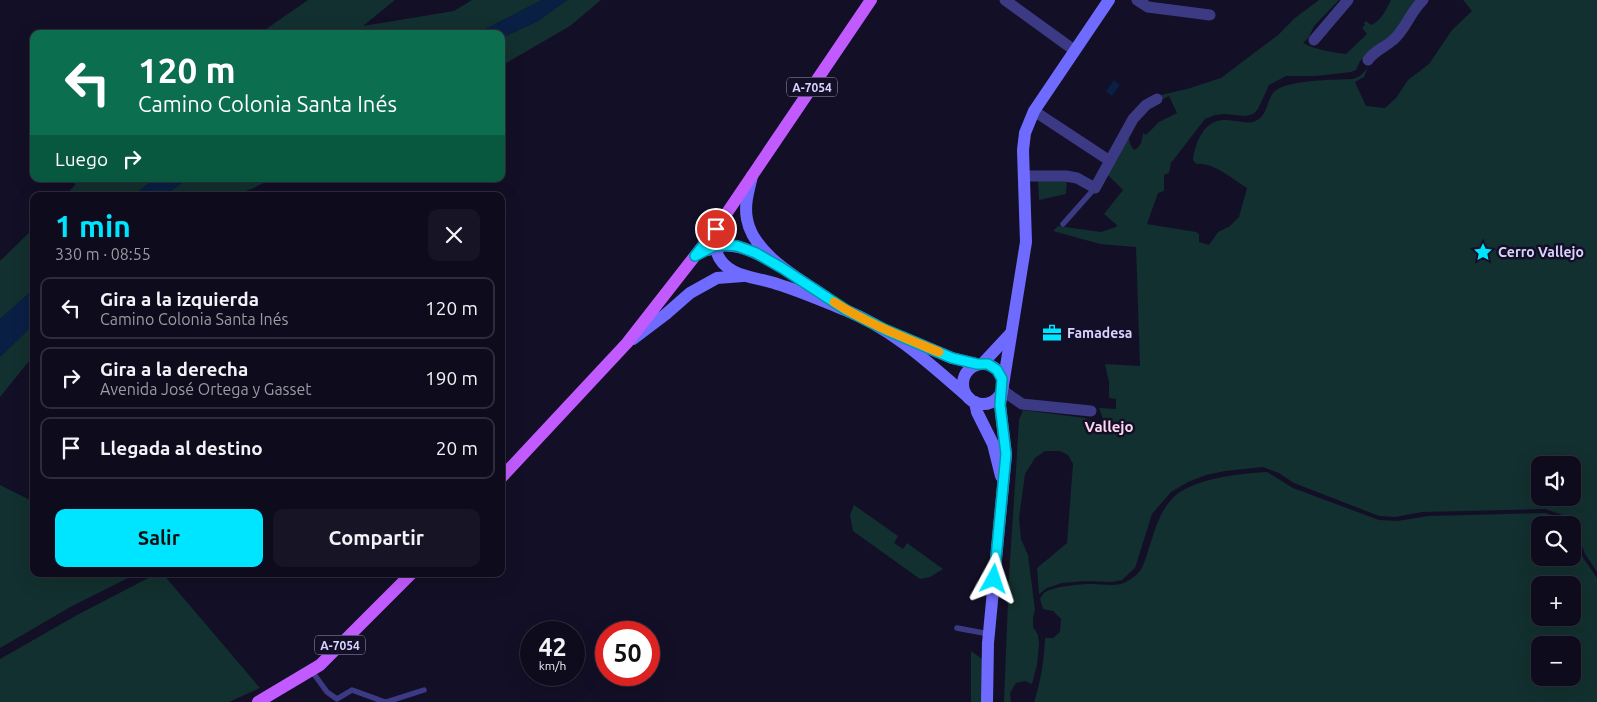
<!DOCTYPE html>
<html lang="es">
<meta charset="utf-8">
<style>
:root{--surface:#0e0b1c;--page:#171425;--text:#f1f3f6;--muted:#9b9ba3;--line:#2e2b3b;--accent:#00e5ff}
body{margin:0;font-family:Ubuntu,sans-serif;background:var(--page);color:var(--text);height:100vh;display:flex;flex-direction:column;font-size:19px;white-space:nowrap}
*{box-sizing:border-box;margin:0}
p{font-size:16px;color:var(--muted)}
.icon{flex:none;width:28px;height:28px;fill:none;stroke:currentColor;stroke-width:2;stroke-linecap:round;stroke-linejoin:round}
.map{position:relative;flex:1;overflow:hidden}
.drawer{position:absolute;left:30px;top:192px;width:475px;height:385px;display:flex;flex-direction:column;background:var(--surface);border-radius:10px;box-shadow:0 5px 20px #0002,0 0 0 1px var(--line)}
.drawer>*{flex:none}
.banner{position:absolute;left:30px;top:30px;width:475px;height:152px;border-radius:10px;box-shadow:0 5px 20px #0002,0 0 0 1px var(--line);background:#0b6e4f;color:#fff;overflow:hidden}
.tools{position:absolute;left:1531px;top:456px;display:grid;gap:10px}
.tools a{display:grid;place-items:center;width:50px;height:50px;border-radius:10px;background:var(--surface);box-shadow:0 5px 20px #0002,0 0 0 1px var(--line);font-size:25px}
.speed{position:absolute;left:520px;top:621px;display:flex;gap:10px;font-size:25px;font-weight:700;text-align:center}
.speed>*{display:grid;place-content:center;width:65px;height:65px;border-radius:50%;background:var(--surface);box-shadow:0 5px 20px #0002,0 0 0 1px var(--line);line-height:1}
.speed small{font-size:12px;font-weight:400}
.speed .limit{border:8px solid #d22;background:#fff;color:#111}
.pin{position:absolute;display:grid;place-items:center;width:42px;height:42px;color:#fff;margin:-21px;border:2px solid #fff;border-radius:50%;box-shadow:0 1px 5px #0007}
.me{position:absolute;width:55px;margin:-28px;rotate:5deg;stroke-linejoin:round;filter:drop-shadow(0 0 4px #0008)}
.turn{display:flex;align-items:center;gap:18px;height:105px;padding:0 25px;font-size:22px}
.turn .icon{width:65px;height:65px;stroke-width:2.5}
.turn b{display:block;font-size:35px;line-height:42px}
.then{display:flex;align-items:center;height:48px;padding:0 25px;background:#0003;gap:10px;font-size:19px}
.round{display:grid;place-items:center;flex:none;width:52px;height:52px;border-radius:10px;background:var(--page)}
.head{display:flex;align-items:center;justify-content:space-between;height:85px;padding:0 25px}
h1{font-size:30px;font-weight:600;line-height:38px;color:var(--accent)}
.cta{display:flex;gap:10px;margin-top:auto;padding:10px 25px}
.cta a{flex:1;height:58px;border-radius:10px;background:var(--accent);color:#111;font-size:20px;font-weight:600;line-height:58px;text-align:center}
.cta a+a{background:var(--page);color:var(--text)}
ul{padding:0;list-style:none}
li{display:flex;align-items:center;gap:15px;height:62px;margin:0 10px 8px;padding:0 15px;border:2px solid var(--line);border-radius:10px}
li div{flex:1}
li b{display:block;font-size:19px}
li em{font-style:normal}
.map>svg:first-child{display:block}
</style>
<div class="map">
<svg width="1597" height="702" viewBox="0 0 1597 702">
<rect width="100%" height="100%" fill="#130f26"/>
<g fill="#12302f" fill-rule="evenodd">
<path d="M308,0H395L363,26L454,11L472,0H542L476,34H259Z"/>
<path d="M567,0H601L570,26L501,66V38L538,21Z"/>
<path d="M1319,0H1339L1314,26L1309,37L1303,43C1317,50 1331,52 1346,54L1367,34L1362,28L1365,25L1364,23L1366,21L1371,25C1381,21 1386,10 1391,0H1417L1403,26L1370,51L1360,61L1356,70L1351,72L1316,76H1286L1269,85L1258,109L1253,114L1246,116L1224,114L1215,115L1205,119L1171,163L1169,173L1164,175V191L1158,193L1147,224L1196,232L1199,234V242L1209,245L1218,232L1230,226L1239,217L1247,188C1232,179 1214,162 1196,164L1193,160C1194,149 1198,138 1205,129C1223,109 1245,130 1259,119C1268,112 1267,99 1274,92C1287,79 1335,80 1353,79L1360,76L1368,68L1364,77L1355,82L1366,106L1385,108L1396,98L1408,80L1429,64L1452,30L1472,11L1463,0H1597V572L1585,554L1575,527L1563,515L1545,509L1422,512L1395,517L1379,516L1294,483L1279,473L1263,467L1225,471L1206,475L1188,482L1171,492L1152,514L1135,568L1122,580L1112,582L1084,581L1062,583L1047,588L1039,594L1037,568L1067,543L1073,464L1068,455L1060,451H1045L1035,458L1025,474L1019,518L1021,539L1028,555L1035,610L1033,618V627L1038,635L1039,644L1037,665L1032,684L1025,681L1016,683L1010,693L1011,702H1004L1009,575L1016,470L1019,420L1023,410L1085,418L1098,425L1103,419L1099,408L1116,409V399L1109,398V382L1105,364L1140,366L1136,247L1100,244L1053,231L1058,226L1101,232L1116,227L1117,225L1104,214L1123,190L1106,173L1129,137L1130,144L1134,150C1142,146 1142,140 1143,133L1146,135L1159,122L1177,113L1169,96L1161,100V95L1187,89L1221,78L1278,35L1295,18ZM1540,465H1572V498H1540Z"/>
<path d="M73,179H155L132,196H65L75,185Z"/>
<path d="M187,179H271L254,188L231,196H164Z"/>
<path d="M1067,180L1066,194L1039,200L1038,181Z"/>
<path d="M34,228V289L0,319V261Z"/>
<path d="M34,324V355L0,397V357Z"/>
<path d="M1267,472L1293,488L1379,520L1398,521L1428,516L1546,513L1561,518L1568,525H1540V558H1572L1573,531L1582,556L1597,578V702H1034C1041,681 1044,661 1045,638H1053L1060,632L1061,619L1053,611L1043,609L1040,599C1041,597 1042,595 1044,593C1053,586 1081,584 1092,584C1104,584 1116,587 1126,582C1144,573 1144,562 1150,545C1155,529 1160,511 1173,498C1190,479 1242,473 1267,472ZM1540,585H1572V618H1540ZM1540,645H1572V678H1540Z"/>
<path d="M0,485L34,502V574H136L72,606L0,648Z"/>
<path d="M854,505L898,536L894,543L903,549L907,543L943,569L930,577L920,579L853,531L850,515Z"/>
<path d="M156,574H163L260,688L229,702H0V659L77,615Z"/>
<path d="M971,651L982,659V702H971Z"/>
</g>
<g fill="#0a1f44">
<path d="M542,0H567L538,21L501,38V34H476Z"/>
<path d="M1114,80L1120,85L1112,96L1106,91Z"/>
<path d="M155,179H187L164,196H132Z"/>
<path d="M34,289V324L0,357V319Z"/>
</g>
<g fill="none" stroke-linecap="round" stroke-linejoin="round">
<g stroke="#3d3a85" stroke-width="5.5">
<path d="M1063,224L1095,188"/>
<path d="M957,628L989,634"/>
<path d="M311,670L327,692L337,699L352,690L385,702"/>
<path d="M386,702L424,690"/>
</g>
<g stroke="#3d3a85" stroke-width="11">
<path d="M1005,0L1074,50"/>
<path d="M1137,0L1148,7L1210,15"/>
<path d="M1314,40L1348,0"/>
<path d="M1368,60C1375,50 1384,48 1393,40C1406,29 1410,12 1423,0"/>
<path d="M1034,111L1110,161"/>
<path d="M1024,176H1066L1077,178L1095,188L1133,119L1146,105L1157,99"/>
<path d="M1002,390L1022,404L1091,411"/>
</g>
<g stroke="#6f6bff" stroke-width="12">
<path d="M752,176C749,190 744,204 747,219C753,254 798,278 826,297"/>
<path d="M716,229C714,247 715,261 733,271C746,278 763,279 777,284C800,291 823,301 845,310C893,329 930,364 969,398"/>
<path d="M708,250C728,239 751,250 769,260"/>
<path d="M902,337L952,358L977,364"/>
<path d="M633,339L666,314L690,293L717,278L743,276"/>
<path d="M983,363L1011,333"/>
<circle cx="983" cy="384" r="20"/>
<path d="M1003,385L1026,242L1023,150L1025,133L1034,111L1109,0"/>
<path d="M975,402L977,412L993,444L1001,476"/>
<path d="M987,702L988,643L1006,455L1000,405L1002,390"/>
</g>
<g stroke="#c25bff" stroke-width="12">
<path d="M501,478L627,343L716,229L871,0"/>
<path d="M258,702L320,665L411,574"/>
</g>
</g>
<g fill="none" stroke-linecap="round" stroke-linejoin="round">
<g stroke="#0095a6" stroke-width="12">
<path id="route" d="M716,229L695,256L714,246L726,245L737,246L756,253L782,268L846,310L886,330L952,358L977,364H988L997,370L1002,379L1000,405L1006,454L994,579"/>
</g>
<use href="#route" stroke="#00e5ff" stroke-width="9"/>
<path stroke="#f59e0b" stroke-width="9" d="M834,302C866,323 903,337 939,352"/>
</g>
<defs>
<g id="sight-bare" transform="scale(1.5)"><path d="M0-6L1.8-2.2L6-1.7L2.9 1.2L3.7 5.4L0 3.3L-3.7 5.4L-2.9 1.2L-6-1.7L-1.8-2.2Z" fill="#00e5ff" stroke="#130f26" stroke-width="2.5" paint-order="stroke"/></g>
<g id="office-bare" transform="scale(1.5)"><path d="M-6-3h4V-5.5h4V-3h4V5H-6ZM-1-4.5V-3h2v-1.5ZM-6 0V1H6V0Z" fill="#00e5ff" stroke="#130f26" stroke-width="2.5" paint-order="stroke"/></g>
</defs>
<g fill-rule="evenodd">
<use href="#sight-bare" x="1483" y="252"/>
<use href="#office-bare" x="1052" y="333"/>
</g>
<g text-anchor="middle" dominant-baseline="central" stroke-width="5" stroke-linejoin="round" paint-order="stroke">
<g fill="#130f26" stroke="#9e99be" stroke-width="1">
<rect x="787" y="77.5" width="50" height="19" rx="4"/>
<rect x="315" y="635.5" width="50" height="19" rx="4"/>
</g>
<g font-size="12" font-weight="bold" fill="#d9d4ff">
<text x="812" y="87">A-7054</text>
<text x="340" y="645">A-7054</text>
</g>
<g font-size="14" font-weight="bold" fill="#d9d4ff" stroke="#130f26" text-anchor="start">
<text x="1498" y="252">Cerro Vallejo</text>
<text x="1067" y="333">Famadesa</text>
</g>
<g font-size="15" font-weight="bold" fill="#ffd6f0" stroke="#130f26">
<text x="1109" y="426">Vallejo</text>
</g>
</g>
</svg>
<div class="tools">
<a><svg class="icon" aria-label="sound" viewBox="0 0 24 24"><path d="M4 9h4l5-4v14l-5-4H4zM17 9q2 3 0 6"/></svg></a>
<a><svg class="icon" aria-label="search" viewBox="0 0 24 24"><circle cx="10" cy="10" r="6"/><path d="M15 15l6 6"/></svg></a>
<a>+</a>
<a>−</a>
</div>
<div class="speed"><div>42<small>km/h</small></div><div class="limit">50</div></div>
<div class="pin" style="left:716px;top:229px;background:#d93025"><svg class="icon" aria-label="arrive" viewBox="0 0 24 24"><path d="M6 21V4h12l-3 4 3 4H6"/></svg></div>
<svg class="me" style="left:994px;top:579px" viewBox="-20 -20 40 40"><path d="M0-17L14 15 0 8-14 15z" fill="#00e5ff" stroke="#fff" stroke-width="4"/></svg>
<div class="banner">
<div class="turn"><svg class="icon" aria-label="left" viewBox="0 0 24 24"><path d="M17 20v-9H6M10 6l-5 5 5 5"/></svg><div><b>120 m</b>Camino Colonia Santa Inés</div></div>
<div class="then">Luego<svg class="icon" aria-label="right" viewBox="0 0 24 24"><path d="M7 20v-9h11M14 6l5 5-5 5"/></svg></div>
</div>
<section class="drawer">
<div class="head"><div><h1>1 min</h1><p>330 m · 08:55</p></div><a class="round"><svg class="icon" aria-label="close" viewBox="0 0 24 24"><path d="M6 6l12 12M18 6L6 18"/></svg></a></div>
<ul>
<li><svg class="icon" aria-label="left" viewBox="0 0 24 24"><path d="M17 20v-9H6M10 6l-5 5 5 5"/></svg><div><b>Gira a la izquierda</b><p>Camino Colonia Santa Inés</p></div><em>120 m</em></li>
<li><svg class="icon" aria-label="right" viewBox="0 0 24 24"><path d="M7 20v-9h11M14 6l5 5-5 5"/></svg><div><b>Gira a la derecha</b><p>Avenida José Ortega y Gasset</p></div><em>190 m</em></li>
<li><svg class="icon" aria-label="arrive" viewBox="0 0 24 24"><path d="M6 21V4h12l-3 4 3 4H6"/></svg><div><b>Llegada al destino</b></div><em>20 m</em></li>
</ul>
<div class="cta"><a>Salir</a><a>Compartir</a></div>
</section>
</div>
